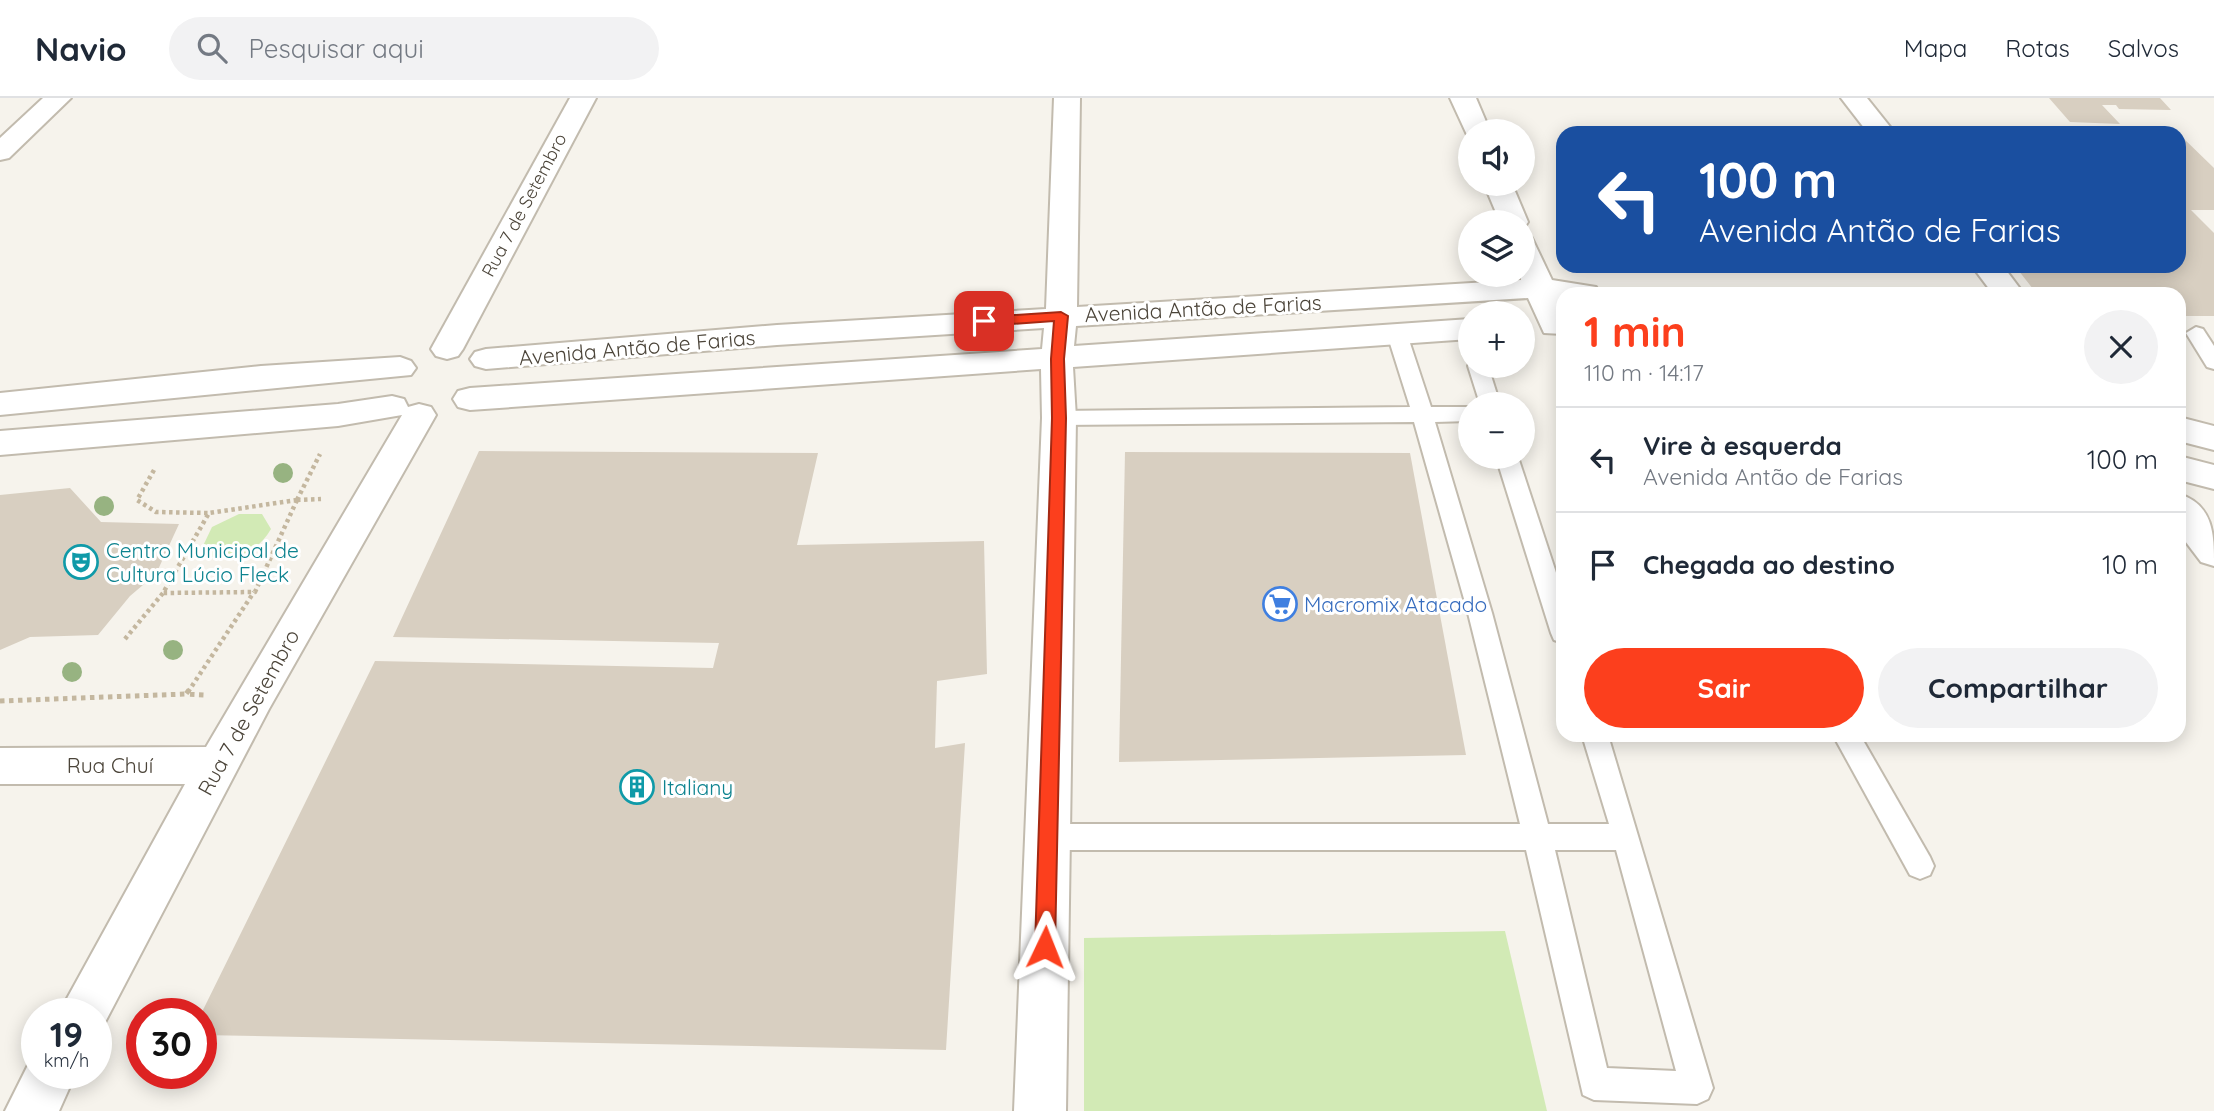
<!DOCTYPE html>
<html lang="pt">
<meta charset="utf-8">
<style>
:root{--surface:#fff;--page:#f2f2f3;--text:#1f2937;--muted:#747a83;--line:#e0e1e3;--accent:#fc3f1d}
body{margin:0;font-family:Quicksand,sans-serif;background:var(--page);color:var(--text);height:100vh;display:flex;flex-direction:column;font-size:26px;white-space:nowrap}
*{box-sizing:border-box;margin:0}
p{font-size:23px;color:var(--muted)}
.icon{flex:none;width:38px;height:38px;fill:none;stroke:currentColor;stroke-width:2;stroke-linecap:round;stroke-linejoin:round}
.map{position:relative;flex:1;overflow:hidden}
.panel{position:absolute;left:1556px;top:189px;width:630px;height:455px;display:flex;flex-direction:column;background:var(--surface);border-radius:21px;box-shadow:0 4px 18px #0003}
.panel>*{flex:none}
.top-card{position:absolute;left:1556px;top:28px;width:630px;height:147px;border-radius:21px;box-shadow:0 4px 18px #0003;background:#1a4fa0;color:#fff;overflow:hidden}
.tools{position:absolute;left:1458px;top:21px;display:grid;gap:14px}
.tools a{display:grid;place-items:center;width:77px;height:77px;border-radius:50%;background:var(--surface);box-shadow:0 4px 18px #0003;font-size:35px}
.speed{position:absolute;left:21px;top:900px;display:flex;gap:14px;font-size:35px;font-weight:700;text-align:center}
.speed>*{display:grid;place-content:center;width:91px;height:91px;border-radius:50%;background:var(--surface);box-shadow:0 4px 18px #0003;line-height:1}
.speed small{font-size:18px;font-weight:400}
.speed .limit{border:10px solid #d22;background:#fff;color:#111}
.pin{position:absolute;display:grid;place-items:center;width:60px;height:60px;color:#fff;margin:-30px;border-radius:14px;box-shadow:0 4px 10px #0006}
.me{position:absolute;width:77px;margin:-38px;rotate:2deg;stroke-linejoin:round;filter:drop-shadow(0 0 5px #0008)}
.turn{display:flex;align-items:center;gap:24px;height:147px;padding:0 28px;font-size:32px}
.turn .icon{width:91px;height:91px;stroke-width:2.5}
.turn b{display:block;font-size:49px;line-height:60px}
.round{display:grid;place-items:center;flex:none;width:74px;height:74px;border-radius:37px;background:var(--page)}
.headline{display:flex;align-items:center;justify-content:space-between;height:119px;padding:0 28px}
h1{font-size:42px;font-weight:800;line-height:52px;color:var(--accent)}
.cta{display:flex;gap:14px;margin-top:auto;padding:14px 28px}
.cta a{flex:1;height:80px;border-radius:42px;background:var(--accent);color:#fff;font-size:28px;font-weight:800;line-height:80px;text-align:center}
.cta a+a{background:var(--page);color:var(--text)}
ul{padding:0;list-style:none}
li{display:flex;align-items:center;gap:21px;height:105px;padding:0 28px;border-top:2px solid var(--line)}
li div{flex:1}
li b{display:block;font-size:26px}
li em{font-style:normal}
header{display:flex;align-items:center;gap:42px;box-sizing:border-box;height:98px;padding:0 35px;background:var(--surface);border-bottom:2px solid var(--line)}
header strong{font-size:33px}
nav{display:flex;gap:38px;margin-inline-start:auto;font-size:24px}
.search{width:490px;height:63px;background:var(--page);display:flex;align-items:center;gap:18px;box-sizing:border-box;padding:0 24px;border-radius:38px;color:var(--muted);font-size:26px}
.map>svg:first-child{display:block}
</style>
<header>
<strong>Navio</strong>
<div class="search"><svg class="icon" aria-label="search" viewBox="0 0 24 24"><circle cx="10" cy="10" r="6"/><path d="M15 15l6 6"/></svg>Pesquisar aqui</div>
<nav><a>Mapa</a><a>Rotas</a><a>Salvos</a></nav>
</header>
<div class="map">
<svg width="2214" height="1013" viewBox="0 0 2214 1013">
<rect width="100%" height="100%" fill="#f6f3ec"/>
<g fill="#d2eab5">
<path d="M239,416H262L271,431C258,453 241,460 216,462L202,450L212,429Z"/>
<path d="M1505,833L1547,1013H1084V840Z"/>
</g>
<g fill="#d8cfc1">
<path d="M2049,0H2160L2171,12L2119,11L2116,7H2102L2120,26L2070,24Z"/>
<path d="M1911,32L2030,33V35H1913Z"/>
<path d="M2179,36L2214,70V112H2191L2214,135V218H2179V196H2037L2015,168H2179Z"/>
<path d="M479,353L818,355L797,447L984,443L987,576L937,583L935,650L965,645L946,952L201,937V916L375,563L713,570L719,545L393,539Z"/>
<path d="M1125,354L1410,355L1466,657L1119,664Z"/>
<path d="M70,390L101,424L179,426L156,476L130,498L98,537L30,539L0,552V397Z"/>
</g>
<g fill="none" stroke-linecap="round" stroke-linejoin="round">
<g stroke="#c2bbae" stroke-width="4">
<g id="service">
<path d="M2196,229L2203,231L2214,248V271L2207,269L2186,235Z"/>
<path d="M1397,230L1407,236L1431,309H1470V323L1435,324L1492,515L1548,726H1609L1582,637H1608L1713,990L1708,1001L1697,1006L1594,1002L1583,997L1526,752H1048L1038,748L1034,739L1038,730L1048,726H1520L1468,515L1414,324L1059,327L1051,325L1048,320L1051,315L1059,313L1410,309L1387,236ZM1555,752H1616L1676,973L1607,970Z"/>
<path d="M1470,264V268H1488L1500,306H1480L1468,268Z"/>
<path d="M1496,359H1518L1563,496V545L1554,542L1551,535Z"/>
<path d="M1833,637H1860L1930,759L1934,768L1930,777L1920,781L1910,777Z"/>
</g>
</g>
<g stroke="#c2bbae" stroke-width="4">
<g id="minor">
<path d="M43,0H71L9,60L0,62V40Z"/>
<path d="M570,0H596L463,251L458,258L447,261L436,258L431,251Z"/>
<path d="M1054,0H1080L1077,209L1521,182L1522,137L1532,140L1552,182L1596,189L1600,196H1563V202H1560L1563,236L1544,235L1528,200L1076,228L1074,248L1470,221V241L1073,269L1076,320L1066,1013H1014L1042,320L1041,271L470,312L458,309L453,301L458,293L470,290L1042,251L1044,230L777,247L486,271L475,268L470,261L475,254L486,251L777,227L1046,211Z"/>
<path d="M1450,0H1476L1490,33H1470L1468,39Z"/>
<path d="M1841,0H1867L1895,35H1868Z"/>
<path d="M1484,86H1512L1528,124L1524,130L1522,124H1500Z"/>
<path d="M1972,168H2003L2024,196H1993Z"/>
<path d="M400,259L411,263L416,270L411,277L0,317V295L261,268Z"/>
<path d="M392,298L404,301L408,309L419,306L431,309L436,317L269,611L101,932L96,934V915H59L185,686H0V650L206,649L402,317L338,328L0,357V333L338,306Z"/>
<path d="M2179,319L2214,328V352L2179,343Z"/>
<path d="M2179,358L2214,367V391L2179,382Z"/>
<path d="M2179,396C2214,407 2214,437 2214,468L2201,464L2179,435Z"/>
<path d="M37,956V975H76L59,1013H5L33,957Z"/>
</g>
</g>
<g stroke="#c4b79f" stroke-width="4.5" stroke-dasharray="3.5 3.5" stroke-linecap="butt">
<path d="M154,372L137,402L156,414L209,415"/>
<path d="M297,402L255,494L163,495L209,415Z"/>
<path d="M297,402L320,356"/>
<path d="M297,402L321,401"/>
<path d="M156,476L175,473"/>
<path d="M125,541L163,495"/>
<path d="M188,594L254,494"/>
</g>
<g stroke="#c4b79f" stroke-width="5" stroke-dasharray="4.5 4.5" stroke-linecap="butt">
<path d="M189,592L186,596L205,597"/>
<path d="M0,603L186,596"/>
</g>
<use href="#service" fill="#fff" fill-rule="evenodd"/>
<use href="#minor" fill="#fff" fill-rule="evenodd"/>
</g>
<g fill="#97b381">
<circle cx="283" cy="375" r="10"/>
<circle cx="104" cy="408" r="10"/>
<circle cx="173" cy="552" r="10"/>
<circle cx="72" cy="574" r="10"/>
</g>
<path fill="#fc3f1d" stroke="#a42913" stroke-width="2" d="M1061,214L1068,218L1064,261L1066,320L1055,849L1052,855L1045,858L1038,855L1035,849L1052,320L1051,261L1054,223L984,228L977,223L984,219Z"/>
<defs>
<g id="theatre-ring" transform="scale(1.75)"><circle r="9.5" fill="#fff" stroke="#0f9aa8" stroke-width="1.5"/><path d="M-5-5.5Q0-4 5-5.5V0Q5 5 0 6Q-5 5-5 0ZM-3.3-2.5H-1v1.5H-3.3ZM1-2.5H3.3v1.5H1ZM-2.8 1Q0 5.5 2.8 1Z" fill="#0f9aa8"/></g>
<g id="supermarket-ring" transform="scale(1.75)"><circle r="9.5" fill="#fff" stroke="#3f7fe0" stroke-width="1.5"/><path d="M-6-5.5h2.5l.6 2H6L4.5 2H-2.5L-4.4-4H-6ZM-1.5 3.2a1.3 1.3 0 1 0 .1 0ZM3 3.2a1.3 1.3 0 1 0 .1 0Z" fill="#3f7fe0"/></g>
<g id="building-ring" transform="scale(1.75)"><circle r="9.5" fill="#fff" stroke="#0f9aa8" stroke-width="1.5"/><path d="M-4-6H4V6H1V3H-1V6H-4ZM-2.5-4.3h1.7v1.8h-1.7ZM.8-4.3h1.7v1.8H.8ZM-2.5-1h1.7V.8h-1.7ZM.8-1h1.7V.8H.8Z" fill="#0f9aa8"/></g>
</defs>
<g fill-rule="evenodd">
<use href="#theatre-ring" x="81" y="464"/>
<use href="#supermarket-ring" x="1280" y="506"/>
<use href="#building-ring" x="637" y="689"/>
</g>
<g text-anchor="middle" dominant-baseline="central" stroke-width="6" stroke-linejoin="round" paint-order="stroke">
<g font-size="18" fill="#4b4439" stroke="#fff">
<text transform="translate(524 107) rotate(-62)">Rua 7 de Setembro</text>
</g>
<g font-size="21" fill="#4b4439" stroke="#fff">
<text transform="translate(1203 210) rotate(-3)">Avenida Antão de Farias</text>
<text transform="translate(637 249) rotate(-5)">Avenida Antão de Farias</text>
<text transform="translate(248 614) rotate(-61)">Rua 7 de Setembro</text>
<text x="110" y="667">Rua Chuí</text>
</g>
<g font-size="21" fill="#0d838f" stroke="#fff" text-anchor="start">
<text x="106" y="452">Centro Municipal de<tspan x="106" dy="24">Cultura Lúcio Fleck</tspan></text>
<text x="662" y="689">Italiany</text>
</g>
<g font-size="21" fill="#366cbe" stroke="#fff" text-anchor="start">
<text x="1304" y="506">Macromix Atacado</text>
</g>
</g>
</svg>
<div class="tools">
<a><svg class="icon" aria-label="sound" viewBox="0 0 24 24"><path d="M4 9h4l5-4v14l-5-4H4zM17 9q2 3 0 6"/></svg></a>
<a><svg class="icon" aria-label="layers" viewBox="0 0 24 24"><path d="M12 4l9 5-9 5-9-5zM3 14l9 5 9-5"/></svg></a>
<a>+</a>
<a>−</a>
</div>
<div class="speed"><div>19<small>km/h</small></div><div class="limit">30</div></div>
<div class="pin" style="left:984px;top:223px;background:#d93025"><svg class="icon" aria-label="arrive" viewBox="0 0 24 24"><path d="M6 21V4h12l-3 4 3 4H6"/></svg></div>
<svg class="me" style="left:1045px;top:849px" viewBox="-20 -20 40 40"><path d="M0-17L14 15 0 8-14 15z" fill="#fc3f1d" stroke="#fff" stroke-width="4"/></svg>
<div class="top-card">
<div class="turn"><svg class="icon" aria-label="left" viewBox="0 0 24 24"><path d="M17 20v-9H6M10 6l-5 5 5 5"/></svg><div><b>100 m</b>Avenida Antão de Farias</div></div>
</div>
<section class="panel">
<div class="headline"><div><h1>1 min</h1><p>110 m · 14:17</p></div><a class="round"><svg class="icon" aria-label="close" viewBox="0 0 24 24"><path d="M6 6l12 12M18 6L6 18"/></svg></a></div>
<ul>
<li><svg class="icon" aria-label="left" viewBox="0 0 24 24"><path d="M17 20v-9H6M10 6l-5 5 5 5"/></svg><div><b>Vire à esquerda</b><p>Avenida Antão de Farias</p></div><em>100 m</em></li>
<li><svg class="icon" aria-label="arrive" viewBox="0 0 24 24"><path d="M6 21V4h12l-3 4 3 4H6"/></svg><div><b>Chegada ao destino</b></div><em>10 m</em></li>
</ul>
<div class="cta"><a>Sair</a><a>Compartilhar</a></div>
</section>
</div>
